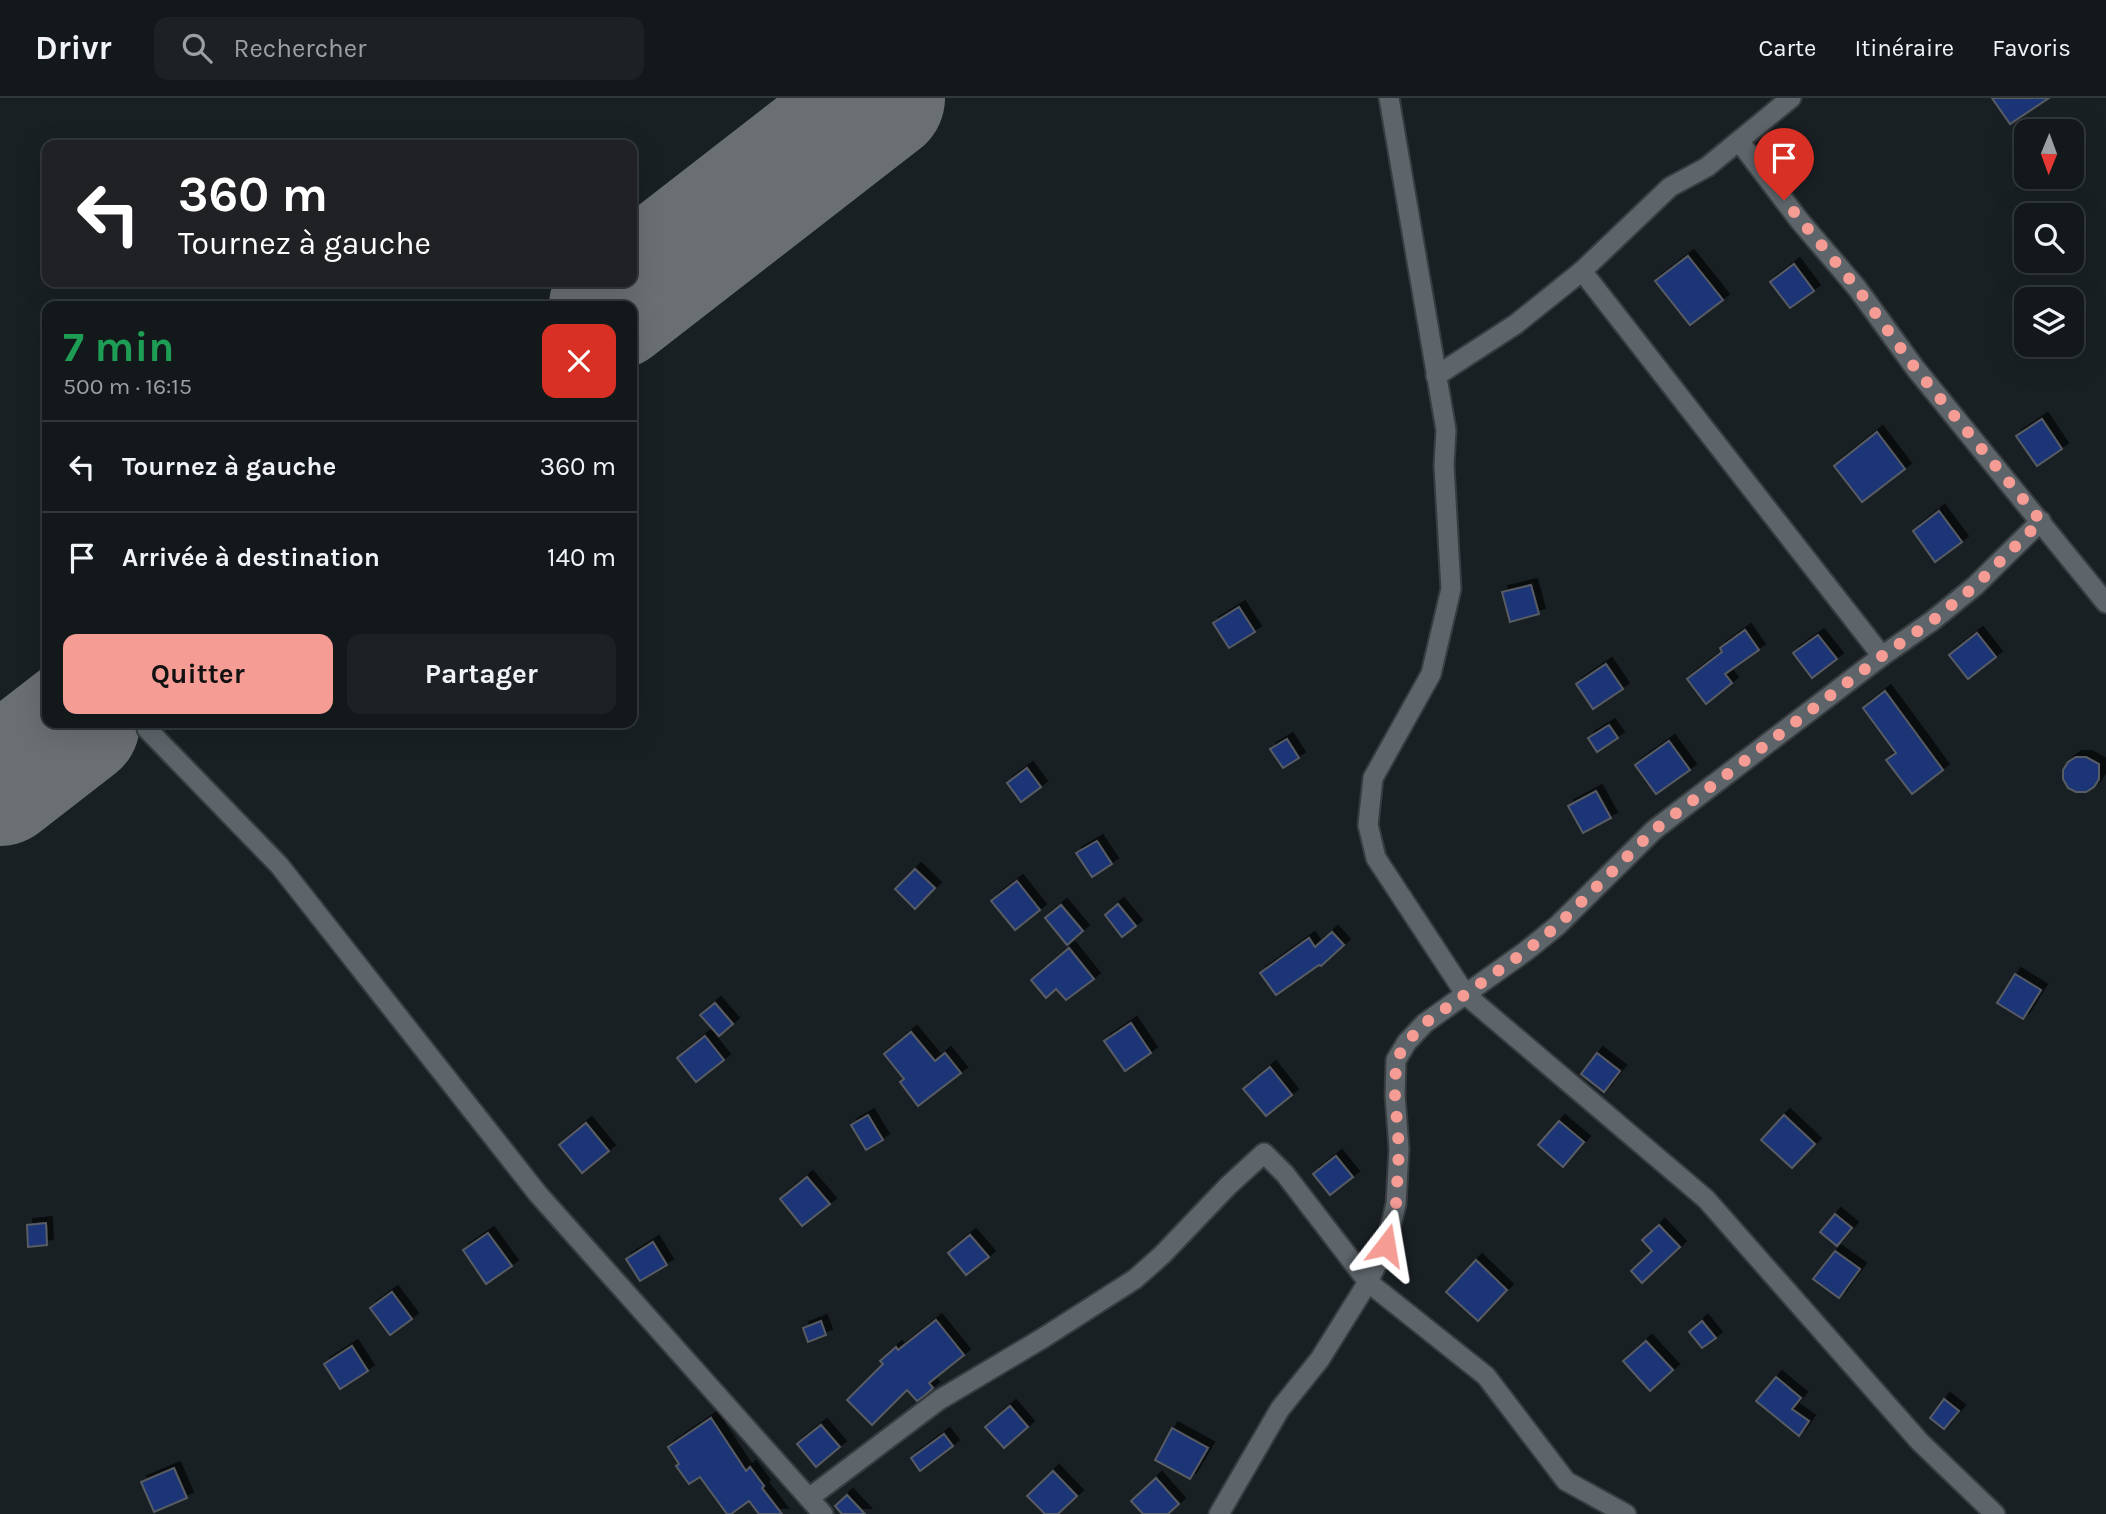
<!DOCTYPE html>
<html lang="fr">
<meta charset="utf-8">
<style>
:root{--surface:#13181b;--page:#1c2124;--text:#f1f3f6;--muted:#9da0a3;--line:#32373a;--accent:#f59c95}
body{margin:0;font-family:Karla,sans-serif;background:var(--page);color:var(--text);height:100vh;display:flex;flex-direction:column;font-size:26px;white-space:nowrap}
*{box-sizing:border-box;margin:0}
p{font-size:23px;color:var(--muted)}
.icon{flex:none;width:38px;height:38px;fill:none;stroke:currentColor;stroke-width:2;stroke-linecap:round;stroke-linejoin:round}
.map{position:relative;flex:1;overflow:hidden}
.panel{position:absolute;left:42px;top:203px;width:595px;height:427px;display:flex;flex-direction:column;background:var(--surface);border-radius:14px;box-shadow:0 7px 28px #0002,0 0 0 2px var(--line)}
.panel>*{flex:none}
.banner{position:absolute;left:42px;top:42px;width:595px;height:147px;border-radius:14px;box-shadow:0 7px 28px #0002,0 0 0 2px var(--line);background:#202124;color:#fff;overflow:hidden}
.needle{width:46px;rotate:181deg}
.controls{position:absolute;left:2014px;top:21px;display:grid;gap:14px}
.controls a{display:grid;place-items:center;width:70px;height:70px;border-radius:14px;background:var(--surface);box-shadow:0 7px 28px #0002,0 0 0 2px var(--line);font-size:35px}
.pin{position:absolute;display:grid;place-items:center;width:60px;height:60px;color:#fff;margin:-72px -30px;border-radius:50% 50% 50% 0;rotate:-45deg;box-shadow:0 0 7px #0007}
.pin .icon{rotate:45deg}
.me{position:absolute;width:77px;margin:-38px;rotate:14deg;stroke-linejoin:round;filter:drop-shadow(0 0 5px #0008)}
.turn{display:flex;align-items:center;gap:24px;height:147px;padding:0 21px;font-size:32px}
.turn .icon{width:91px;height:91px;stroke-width:2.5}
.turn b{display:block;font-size:49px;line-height:60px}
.round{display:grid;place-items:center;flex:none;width:74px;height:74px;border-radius:14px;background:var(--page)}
.summary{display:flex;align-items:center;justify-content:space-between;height:119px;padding:0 21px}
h1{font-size:42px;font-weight:700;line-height:52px;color:#1e9e55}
.cta{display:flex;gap:14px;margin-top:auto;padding:14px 21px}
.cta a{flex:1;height:80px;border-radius:14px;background:var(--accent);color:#111;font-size:28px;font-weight:700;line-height:80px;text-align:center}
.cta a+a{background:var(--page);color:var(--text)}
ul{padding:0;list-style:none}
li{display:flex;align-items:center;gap:21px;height:91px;padding:0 21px;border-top:2px solid var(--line)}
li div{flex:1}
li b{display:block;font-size:26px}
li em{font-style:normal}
header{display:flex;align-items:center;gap:42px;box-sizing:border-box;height:98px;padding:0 35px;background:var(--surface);border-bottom:2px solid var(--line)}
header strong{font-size:33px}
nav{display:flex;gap:38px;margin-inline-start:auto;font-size:24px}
.search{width:490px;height:63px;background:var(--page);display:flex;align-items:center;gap:18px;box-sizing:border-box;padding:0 24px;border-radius:14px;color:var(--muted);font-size:26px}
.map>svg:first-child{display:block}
</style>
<header>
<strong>Drivr</strong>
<div class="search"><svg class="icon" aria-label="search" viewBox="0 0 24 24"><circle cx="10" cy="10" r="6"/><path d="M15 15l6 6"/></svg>Rechercher</div>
<nav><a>Carte</a><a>Itinéraire</a><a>Favoris</a></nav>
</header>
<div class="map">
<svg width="2106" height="1416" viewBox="0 0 2106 1416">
<defs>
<filter id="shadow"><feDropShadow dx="6" dy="-6" stdDeviation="0" flood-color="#0009"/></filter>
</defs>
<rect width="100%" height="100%" fill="#192024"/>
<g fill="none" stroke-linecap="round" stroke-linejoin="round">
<g stroke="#6a6f73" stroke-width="128">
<path d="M613,208L881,0"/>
<path d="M0,684L76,625"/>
</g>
</g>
<g fill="#1b3577" stroke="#585b63" stroke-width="2" filter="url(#shadow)">
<path d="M1992,0H2049L2010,26Z"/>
<path d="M1688,158L1723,202L1690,227L1655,183Z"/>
<path d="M1794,166L1814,193L1790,210L1770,184Z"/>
<path d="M2042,321L2062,351L2037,368L2016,338Z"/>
<path d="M1877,334L1905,371L1862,404L1834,368Z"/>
<path d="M1939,413L1962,444L1935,464L1913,433Z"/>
<path d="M1531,487L1539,516L1510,524L1502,494Z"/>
<path d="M1239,509L1255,534L1229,550L1213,525Z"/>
<path d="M1745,532L1759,552L1725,576L1732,585L1706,606L1687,581L1722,554L1720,550Z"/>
<path d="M1977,535L1996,559L1968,581L1949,557Z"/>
<path d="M1818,537L1837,561L1812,580L1793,555Z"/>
<path d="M1606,566L1623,591L1593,611L1576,586Z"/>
<path d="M1885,593L1943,672L1912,696L1886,662L1896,655L1863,610Z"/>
<path d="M1609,627L1618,640L1597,654L1588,640Z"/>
<path d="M1287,641L1299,660L1283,670L1270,651Z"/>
<path d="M1669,643L1690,672L1656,696L1635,667Z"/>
<path d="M2076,659H2086L2099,666V681L2094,689L2086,694H2076L2068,690L2063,681V672L2068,664Z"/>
<path d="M1027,670L1041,689L1021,704L1007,685Z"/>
<path d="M1596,693L1611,720L1583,735L1568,708Z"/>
<path d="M1097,743L1112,766L1092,779L1076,755Z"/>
<path d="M915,771L935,790L915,811L895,791Z"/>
<path d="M1017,783L1040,812L1015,832L991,803Z"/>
<path d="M1118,806L1136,828L1122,839L1105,817Z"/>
<path d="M1061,807L1083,833L1067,847L1045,820Z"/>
<path d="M1332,834L1344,847L1321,868L1319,867L1276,897L1260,875L1309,840L1315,849Z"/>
<path d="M1069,850L1094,881L1066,902L1056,891L1046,900L1031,882Z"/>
<path d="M2015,876L2041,892L2023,921L1997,905Z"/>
<path d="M715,905L733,926L719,938L700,917Z"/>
<path d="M1131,925L1151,955L1125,973L1104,943Z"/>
<path d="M911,934L935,963L945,955L961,975L918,1008L900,984L904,981L884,956Z"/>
<path d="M705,938L724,962L696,984L677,960Z"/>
<path d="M1597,955L1620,973L1604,994L1581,976Z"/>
<path d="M1270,969L1292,997L1266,1018L1243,991Z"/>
<path d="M868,1017L883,1042L866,1052L851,1027Z"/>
<path d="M1784,1017L1815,1046L1792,1070L1761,1042Z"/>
<path d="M1559,1023L1584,1044L1563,1069L1538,1047Z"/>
<path d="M586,1025L609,1053L582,1075L559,1047Z"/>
<path d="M1336,1058L1353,1079L1330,1097L1313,1076Z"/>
<path d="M807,1079L830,1106L802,1128L780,1101Z"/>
<path d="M1835,1116L1852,1130L1837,1148L1820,1134Z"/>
<path d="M46,1125L47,1147L28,1149L27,1127Z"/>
<path d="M1659,1127L1680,1149L1642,1185L1631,1173L1652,1153L1642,1142Z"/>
<path d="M488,1135L512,1168L486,1186L463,1152Z"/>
<path d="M970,1137L989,1159L966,1177L948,1155Z"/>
<path d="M653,1144L667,1167L640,1183L626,1161Z"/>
<path d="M1835,1153L1860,1171L1839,1200L1813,1181Z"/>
<path d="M1476,1162L1507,1192L1478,1223L1446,1194Z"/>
<path d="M392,1194L412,1221L390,1237L370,1210Z"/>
<path d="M936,1222L964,1257L929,1285L933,1290L924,1298L917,1303L907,1292L872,1327L847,1302L883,1266L880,1263L896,1249L898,1252Z"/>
<path d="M821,1223L826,1237L808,1244L803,1230Z"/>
<path d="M1702,1223L1716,1240L1702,1250L1689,1234Z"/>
<path d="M1646,1243L1673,1272L1650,1293L1623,1263Z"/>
<path d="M352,1248L368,1273L340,1291L324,1266Z"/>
<path d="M1776,1279L1801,1300L1792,1311L1809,1323L1799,1338L1756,1303Z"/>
<path d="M1944,1301L1959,1313L1944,1331L1930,1320Z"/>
<path d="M1010,1308L1028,1329L1004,1350L985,1329Z"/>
<path d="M711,1320L746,1373L750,1369L764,1388L762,1390L782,1416H759L749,1403L731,1416H727L700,1379L689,1386L676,1368L679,1366L668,1349Z"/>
<path d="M821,1327L840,1349L816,1369L797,1346Z"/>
<path d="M1172,1330L1208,1350L1190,1381L1155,1362Z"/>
<path d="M944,1336L953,1348L920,1373L911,1360Z"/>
<path d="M174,1370L187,1400L154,1414L141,1384Z"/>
<path d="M1053,1373L1077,1398L1058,1416H1045L1027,1398Z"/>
<path d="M1156,1380L1179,1406L1168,1416H1143L1131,1403Z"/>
<path d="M847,1397L865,1416H842L835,1408Z"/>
</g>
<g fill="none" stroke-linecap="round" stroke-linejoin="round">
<g stroke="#373c3f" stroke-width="23">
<g id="street">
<path d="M1389,0L1446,332L1444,367L1451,491L1431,576L1373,680L1368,727L1376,760L1466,897L1706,1101L1920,1344L1995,1416"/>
<path d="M1739,43L1799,122L1857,190L1915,270L2106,505"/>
<path d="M1582,173L1882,558"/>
<path d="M1436,278L1516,226L1582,173L1670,89L1707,69L1791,0"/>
<path d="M147,631L279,767L538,1096L823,1416"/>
<path d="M809,1400L939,1302L1043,1240L1135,1181L1162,1157L1228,1088L1264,1055L1285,1076L1368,1184L1486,1278L1566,1383L1626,1416"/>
<path d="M1219,1416L1280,1311L1320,1261L1368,1184L1386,1147L1396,1106L1399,1051L1395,997L1396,962L1407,944L1425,925L1526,853L1557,828L1654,732L1882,558L1932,523L1975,488L2041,423"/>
</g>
</g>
<use href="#street" stroke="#5d656a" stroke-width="19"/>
</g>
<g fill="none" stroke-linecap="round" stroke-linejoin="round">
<path stroke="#f59c95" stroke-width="12" stroke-dasharray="0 21.6" d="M1386,1147L1396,1106L1399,1051L1395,997L1396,962L1407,944L1425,925L1526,853L1557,828L1654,732L1882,558L1932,523L1975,488L2041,423L1915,270L1857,190L1784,102"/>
</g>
</svg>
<div class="controls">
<a><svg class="needle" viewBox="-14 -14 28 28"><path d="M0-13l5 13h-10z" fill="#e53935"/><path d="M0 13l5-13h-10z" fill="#9da0a3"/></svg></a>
<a><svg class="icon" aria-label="search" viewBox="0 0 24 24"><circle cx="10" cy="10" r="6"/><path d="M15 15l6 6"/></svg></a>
<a><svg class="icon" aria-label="layers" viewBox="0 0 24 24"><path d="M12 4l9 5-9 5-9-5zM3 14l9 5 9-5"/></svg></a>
</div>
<div class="pin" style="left:1784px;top:102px;background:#d93025"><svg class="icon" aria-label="arrive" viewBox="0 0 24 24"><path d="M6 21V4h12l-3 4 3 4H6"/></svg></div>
<svg class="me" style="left:1386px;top:1147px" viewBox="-20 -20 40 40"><path d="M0-17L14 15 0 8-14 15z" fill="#f59c95" stroke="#fff" stroke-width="4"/></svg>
<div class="banner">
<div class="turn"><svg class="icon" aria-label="left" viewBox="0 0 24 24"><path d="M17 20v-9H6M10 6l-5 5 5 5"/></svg><div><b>360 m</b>Tournez à gauche</div></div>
</div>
<section class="panel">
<div class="summary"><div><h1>7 min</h1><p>500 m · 16:15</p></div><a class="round" style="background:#d93025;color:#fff"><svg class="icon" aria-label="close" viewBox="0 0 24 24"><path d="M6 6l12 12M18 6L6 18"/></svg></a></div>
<ul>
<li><svg class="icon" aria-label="left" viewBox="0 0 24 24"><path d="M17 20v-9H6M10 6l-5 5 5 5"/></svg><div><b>Tournez à gauche</b></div><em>360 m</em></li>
<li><svg class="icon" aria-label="arrive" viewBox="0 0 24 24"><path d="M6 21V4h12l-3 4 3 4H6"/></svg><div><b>Arrivée à destination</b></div><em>140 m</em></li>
</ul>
<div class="cta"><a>Quitter</a><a>Partager</a></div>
</section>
</div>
